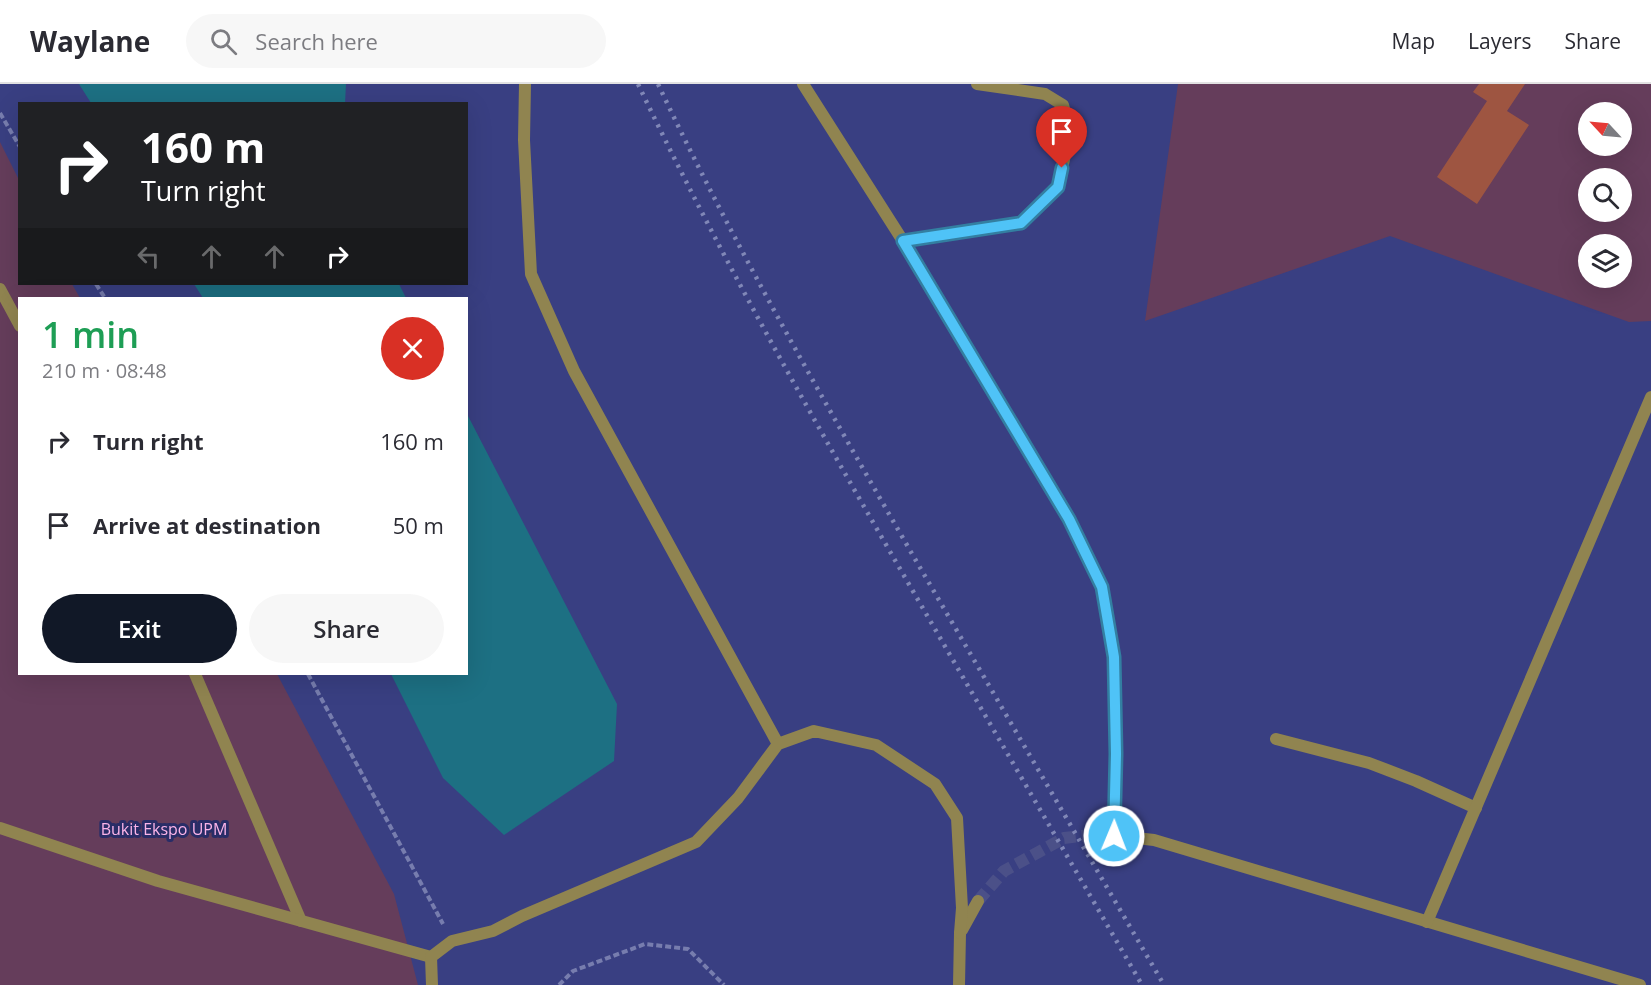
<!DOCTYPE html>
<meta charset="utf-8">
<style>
:root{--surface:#fff;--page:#f7f7f7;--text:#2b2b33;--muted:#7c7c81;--line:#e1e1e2;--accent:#111827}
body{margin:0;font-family:"Open Sans",sans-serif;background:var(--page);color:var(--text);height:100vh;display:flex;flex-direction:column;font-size:22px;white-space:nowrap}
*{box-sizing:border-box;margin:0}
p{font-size:20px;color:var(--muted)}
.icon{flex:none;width:33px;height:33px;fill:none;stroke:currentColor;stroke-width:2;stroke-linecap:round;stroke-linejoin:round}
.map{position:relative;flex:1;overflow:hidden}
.panel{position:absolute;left:18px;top:213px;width:450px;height:378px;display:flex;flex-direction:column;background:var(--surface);border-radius:0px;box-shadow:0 6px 24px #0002}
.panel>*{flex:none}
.top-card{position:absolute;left:18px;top:18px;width:450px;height:183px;border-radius:0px;box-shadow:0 6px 24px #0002;background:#202124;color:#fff;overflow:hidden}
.needle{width:39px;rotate:296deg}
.tools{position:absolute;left:1578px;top:18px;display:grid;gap:12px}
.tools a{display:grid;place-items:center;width:54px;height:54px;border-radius:50%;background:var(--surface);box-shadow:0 6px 24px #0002;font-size:30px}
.pin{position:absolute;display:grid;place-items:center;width:51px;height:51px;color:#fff;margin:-62px -26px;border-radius:50% 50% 50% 0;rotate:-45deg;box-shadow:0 0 6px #0007}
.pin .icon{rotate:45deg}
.me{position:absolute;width:66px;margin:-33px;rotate:1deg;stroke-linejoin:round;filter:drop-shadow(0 0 4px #0008)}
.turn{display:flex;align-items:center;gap:21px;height:126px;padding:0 24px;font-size:27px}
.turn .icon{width:78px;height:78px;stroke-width:2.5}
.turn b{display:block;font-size:42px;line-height:51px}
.lanes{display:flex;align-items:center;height:57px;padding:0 24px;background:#0003;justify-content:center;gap:30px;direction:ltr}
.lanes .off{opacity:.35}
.round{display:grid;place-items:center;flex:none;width:63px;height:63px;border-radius:32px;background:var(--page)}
.summary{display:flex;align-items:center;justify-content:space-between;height:102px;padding:0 24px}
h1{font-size:36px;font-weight:600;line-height:45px;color:#1e9e55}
.button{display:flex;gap:12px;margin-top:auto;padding:12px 24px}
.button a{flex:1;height:69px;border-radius:36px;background:var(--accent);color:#fff;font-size:24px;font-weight:600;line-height:69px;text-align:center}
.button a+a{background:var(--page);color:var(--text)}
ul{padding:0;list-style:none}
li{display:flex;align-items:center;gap:18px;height:84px;padding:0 24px}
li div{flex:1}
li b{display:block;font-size:22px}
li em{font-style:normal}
header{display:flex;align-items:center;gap:36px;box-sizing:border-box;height:84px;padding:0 30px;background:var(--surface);border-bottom:2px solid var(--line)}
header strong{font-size:28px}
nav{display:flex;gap:33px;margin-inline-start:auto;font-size:21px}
.search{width:420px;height:54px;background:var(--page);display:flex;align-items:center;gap:15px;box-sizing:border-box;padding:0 21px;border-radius:33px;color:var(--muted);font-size:22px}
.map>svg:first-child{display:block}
</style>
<header>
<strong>Waylane</strong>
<div class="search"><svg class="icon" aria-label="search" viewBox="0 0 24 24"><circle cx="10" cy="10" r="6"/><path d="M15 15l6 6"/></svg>Search here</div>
<nav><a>Map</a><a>Layers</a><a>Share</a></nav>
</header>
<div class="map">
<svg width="1651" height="901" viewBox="0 0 1651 901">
<rect width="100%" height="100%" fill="#333873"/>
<path fill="#393f82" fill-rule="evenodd" d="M0,0H1651V901H0ZM20,20H466V200H20ZM1588,28H1622V62H1588ZM1588,94H1622V128H1588ZM1588,160H1622V194H1588ZM20,214H466V590H20Z"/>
<g fill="#653d5b" fill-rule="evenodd">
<path d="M1178,0H1651V237L1629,238L1390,152L1145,237ZM1588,28H1622V62H1588ZM1588,94H1622V128H1588ZM1588,160H1622V194H1588Z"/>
<path d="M0,58L19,96L20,200H72L80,214H20V590H277L394,810L418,901H0Z"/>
</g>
<g fill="#1d7083">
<path d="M79,0H346L345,20L91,19Z"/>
<path d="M194,200H399L406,214H203Z"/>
<path d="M467,330L617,620L614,677L504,751L443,694L391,590H466Z"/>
</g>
<path fill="#9e5541" d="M1479,0H1525L1507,27L1529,41L1477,120L1437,93L1487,17L1473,8Z"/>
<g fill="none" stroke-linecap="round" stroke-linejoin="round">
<path stroke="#4b5088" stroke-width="12" stroke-dasharray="12 6" stroke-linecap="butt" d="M978,817L1004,787L1064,754L1099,750"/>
<g stroke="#777dae" stroke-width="4" stroke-dasharray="6 3" stroke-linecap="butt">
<path d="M0,29L20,63"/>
<path d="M96,200L105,214"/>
<path d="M308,590L443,840"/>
<path d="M559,901L573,887L645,860L688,865L724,901"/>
</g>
<g stroke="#908450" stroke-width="12">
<path d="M525,0L524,56L531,190L574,287L778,660"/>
<path d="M903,157L1021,139L1058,103L1070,48L1063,21L1045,10L977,0"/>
<path d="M0,205L20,242"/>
<path d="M195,590L301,837"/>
<path d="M1276,655L1369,679L1416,697L1476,724"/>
<path d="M0,744L158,797L431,873"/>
<path d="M959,901L960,849"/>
</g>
<g stroke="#908450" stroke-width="12">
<path d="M803,0L903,157L1069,435L1102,503L1114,573L1116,670L1114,752"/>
<path d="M1099,750L1154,756L1640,901"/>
<path d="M1427,838L1651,313"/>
<path d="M962,846L978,817"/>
<path d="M432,901L431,873L452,857L493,847L522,832L696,758L738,714L778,660L814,647L876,661L935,700L957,734L962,824L960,849"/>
</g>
<g stroke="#8087b7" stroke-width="4.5" stroke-dasharray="3 6" stroke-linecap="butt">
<path d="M638,0C720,172 814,337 910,502C987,635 1065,768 1142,901"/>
<path d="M658,0C735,163 825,319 915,475C998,617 1081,759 1164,901"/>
</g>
</g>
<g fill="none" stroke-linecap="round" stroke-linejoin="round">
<g stroke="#337fa1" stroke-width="15">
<path id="route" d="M1062,84L1058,103L1021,139L903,157L1069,435L1102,503L1114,573L1116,670L1114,752"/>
</g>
<use href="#route" stroke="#4fc3f7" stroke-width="10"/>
</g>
<g text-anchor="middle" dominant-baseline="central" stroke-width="6" stroke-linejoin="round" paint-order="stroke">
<g font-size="16" fill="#fbb4e8" stroke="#292d67">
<text x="164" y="745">Bukit Ekspo UPM</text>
</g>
</g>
</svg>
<div class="tools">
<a><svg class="needle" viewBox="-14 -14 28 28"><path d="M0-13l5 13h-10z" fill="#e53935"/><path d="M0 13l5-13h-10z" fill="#7c7c81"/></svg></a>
<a><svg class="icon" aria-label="search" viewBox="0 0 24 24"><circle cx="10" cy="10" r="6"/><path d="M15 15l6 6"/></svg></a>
<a><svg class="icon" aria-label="layers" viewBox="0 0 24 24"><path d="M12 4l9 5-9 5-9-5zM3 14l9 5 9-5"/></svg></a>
</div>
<div class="pin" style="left:1062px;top:84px;background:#d93025"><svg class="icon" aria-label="arrive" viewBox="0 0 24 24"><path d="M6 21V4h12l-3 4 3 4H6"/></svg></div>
<svg class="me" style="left:1114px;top:752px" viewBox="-20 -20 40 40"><circle r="17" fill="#4fc3f7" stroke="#fff" stroke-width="3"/><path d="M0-11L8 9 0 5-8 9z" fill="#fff"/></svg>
<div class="top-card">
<div class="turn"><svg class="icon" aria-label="right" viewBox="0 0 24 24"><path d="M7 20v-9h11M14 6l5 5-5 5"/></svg><div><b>160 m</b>Turn right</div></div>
<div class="lanes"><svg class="icon off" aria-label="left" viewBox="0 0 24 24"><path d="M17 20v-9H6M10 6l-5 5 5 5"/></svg><svg class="icon off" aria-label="ahead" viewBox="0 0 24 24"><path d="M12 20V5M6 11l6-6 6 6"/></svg><svg class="icon off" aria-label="ahead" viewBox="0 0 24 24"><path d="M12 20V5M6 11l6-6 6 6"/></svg><svg class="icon" aria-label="right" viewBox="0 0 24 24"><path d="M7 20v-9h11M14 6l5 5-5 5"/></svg></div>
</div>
<section class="panel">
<div class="summary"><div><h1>1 min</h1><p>210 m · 08:48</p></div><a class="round" style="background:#d93025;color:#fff"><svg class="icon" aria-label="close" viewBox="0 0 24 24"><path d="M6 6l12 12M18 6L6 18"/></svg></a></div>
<ul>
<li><svg class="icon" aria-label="right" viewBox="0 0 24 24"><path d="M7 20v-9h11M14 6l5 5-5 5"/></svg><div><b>Turn right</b></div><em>160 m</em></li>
<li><svg class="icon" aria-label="arrive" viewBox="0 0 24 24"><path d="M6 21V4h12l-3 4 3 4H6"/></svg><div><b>Arrive at destination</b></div><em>50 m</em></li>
</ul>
<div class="button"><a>Exit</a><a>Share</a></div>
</section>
</div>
